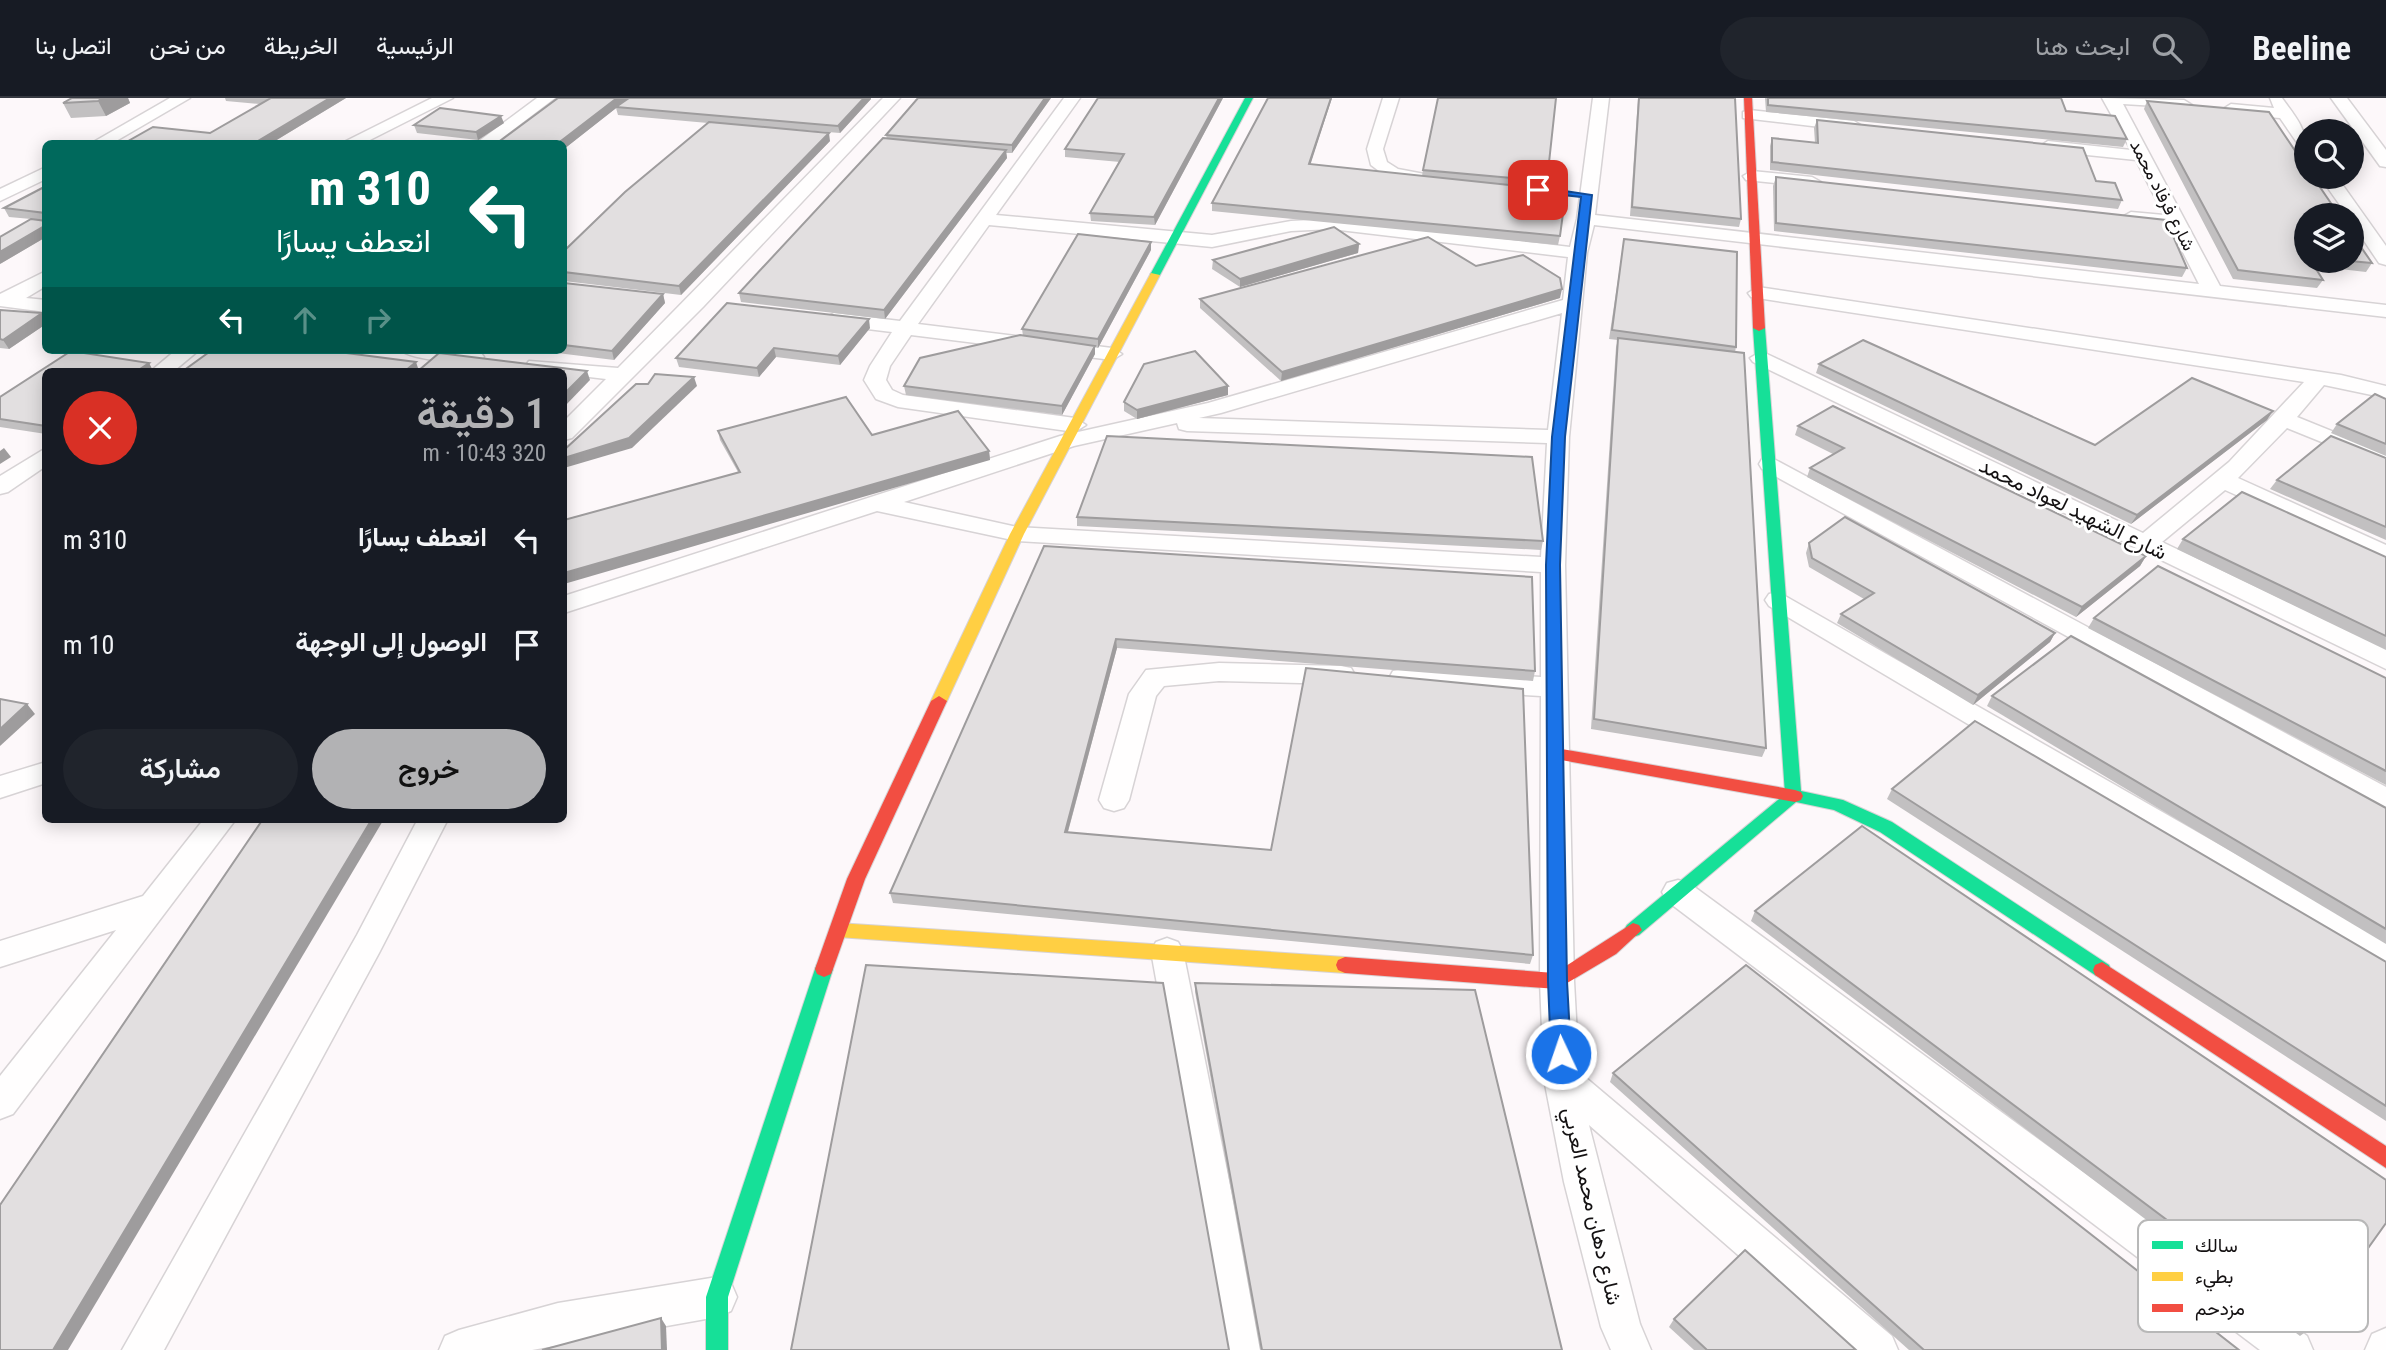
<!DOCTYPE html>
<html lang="ar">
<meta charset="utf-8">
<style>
:root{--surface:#171b24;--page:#20242c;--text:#f1f3f6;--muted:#9ea1a6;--line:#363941;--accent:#b2b2b4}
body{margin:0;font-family:"Roboto Condensed",Vazirmatn,sans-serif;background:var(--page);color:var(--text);direction:rtl;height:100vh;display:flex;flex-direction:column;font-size:26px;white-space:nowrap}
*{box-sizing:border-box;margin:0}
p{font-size:23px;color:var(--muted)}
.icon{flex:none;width:38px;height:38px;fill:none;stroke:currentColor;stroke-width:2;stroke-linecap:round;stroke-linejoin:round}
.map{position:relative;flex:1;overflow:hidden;direction:ltr}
.sheet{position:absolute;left:42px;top:270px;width:525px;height:455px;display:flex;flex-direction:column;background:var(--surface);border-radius:10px;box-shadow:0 4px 18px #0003;direction:rtl}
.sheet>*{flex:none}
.banner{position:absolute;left:42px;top:42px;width:525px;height:214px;border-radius:10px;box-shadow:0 4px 18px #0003;direction:rtl;background:#00695c;color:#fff;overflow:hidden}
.tools{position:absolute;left:2294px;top:21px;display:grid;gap:14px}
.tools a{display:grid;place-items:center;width:70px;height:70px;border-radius:50%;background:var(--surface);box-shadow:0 4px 18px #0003;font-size:35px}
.pin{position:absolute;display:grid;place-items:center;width:60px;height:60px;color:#fff;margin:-30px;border-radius:14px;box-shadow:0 4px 10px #0006}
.me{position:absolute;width:77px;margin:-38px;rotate:357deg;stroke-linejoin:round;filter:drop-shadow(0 0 5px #0008)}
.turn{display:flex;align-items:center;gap:24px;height:147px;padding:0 21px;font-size:32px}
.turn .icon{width:91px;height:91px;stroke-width:2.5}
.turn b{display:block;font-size:49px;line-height:60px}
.lanes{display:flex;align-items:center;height:66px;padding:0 21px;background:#0003;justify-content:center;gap:35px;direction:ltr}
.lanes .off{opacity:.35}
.round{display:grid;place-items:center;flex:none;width:74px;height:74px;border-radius:37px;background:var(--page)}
.overview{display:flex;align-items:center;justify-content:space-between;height:119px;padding:0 21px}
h1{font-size:42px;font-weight:600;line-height:52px;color:var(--accent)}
.action{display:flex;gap:14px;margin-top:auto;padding:14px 21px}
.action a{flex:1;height:80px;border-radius:42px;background:var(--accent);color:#111;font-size:28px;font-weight:600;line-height:80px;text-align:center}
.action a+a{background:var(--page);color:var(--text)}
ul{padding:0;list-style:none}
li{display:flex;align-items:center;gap:21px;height:105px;padding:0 21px}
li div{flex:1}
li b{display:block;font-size:26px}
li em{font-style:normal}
header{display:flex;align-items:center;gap:42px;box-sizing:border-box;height:98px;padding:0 35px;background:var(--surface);border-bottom:2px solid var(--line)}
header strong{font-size:33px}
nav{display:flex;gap:38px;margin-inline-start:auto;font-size:24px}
.search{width:490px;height:63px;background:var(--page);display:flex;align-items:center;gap:18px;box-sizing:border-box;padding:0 24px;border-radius:38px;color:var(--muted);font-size:26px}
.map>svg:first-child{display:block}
</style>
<header>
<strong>Beeline</strong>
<div class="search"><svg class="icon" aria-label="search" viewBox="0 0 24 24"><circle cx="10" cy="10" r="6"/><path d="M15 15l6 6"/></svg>ابحث هنا</div>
<nav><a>الرئيسية</a><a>الخريطة</a><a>من نحن</a><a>اتصل بنا</a></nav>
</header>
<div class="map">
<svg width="2386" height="1252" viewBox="0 0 2386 1252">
<rect width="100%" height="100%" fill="#fdf8fa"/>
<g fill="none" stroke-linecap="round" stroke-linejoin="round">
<g stroke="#d7d3d5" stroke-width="3">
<g id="street">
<path d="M170,0H190L111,46H90Z"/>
<path d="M432,0H453L362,46H340Z"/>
<path d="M537,0H555L494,46H475Z"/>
<path d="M883,0H900L703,209L572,340L564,342V323L606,281L564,276V273H535L526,267L529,263L618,270Z"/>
<path d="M1064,0H1080L996,117L1212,137L1291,123L1331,121L1570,149L1577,121L1593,0H1609L1595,117L2199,186L2170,129L2131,124L2122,119L2131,114L2164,117L2136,62L2048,53L2040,48L2048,43L2131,52L2102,0L2184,2L2192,7L2190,10L2123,6L2220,188L2386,207V219L1594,127L1587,155L1569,339L1565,467L1574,883L1579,974L1892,1238L1898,1252H1847L1589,1027L1640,1226L1651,1252H1611L1601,1229L1564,1084L1544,981L1540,883L1541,598L1403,589L1393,587L1389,580L1393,573L1403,571L1541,579V474L1017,443L877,413L564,515V498L1060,338L1208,305L1563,202L1568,159L1331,131L1291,133L1212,149L989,127L918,226L1112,250L1122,256L1112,262L911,237L890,268L886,282L892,292L903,297L1075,320L1086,327L1075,334L898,309L876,301L864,282L870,268L892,234L834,227L824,221L834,215L900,223ZM1562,215L1548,332L1199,320L1221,315ZM1177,325L1179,331L1187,333L1547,345L1541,459L1017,429L904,404L1074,348Z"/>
<path d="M1383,0H1399L1383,51L1387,64L1398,71L1435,78L1438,82L1435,86L1387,79L1371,67L1367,51Z"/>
<path d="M2270,0H2282C2294,17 2306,29 2306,51L2300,49L2280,20L2231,16L2223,11L2231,6L2274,10Z"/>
<path d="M2331,0H2347L2386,52V69L2380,68Z"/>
<path d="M1749,12L1854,23L1862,28L1854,33L1743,20V14Z"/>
<path d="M46,69V81L0,103V91Z"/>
<path d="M1752,73L1812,79L1821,84L1812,89L1746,82L1743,78Z"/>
<path d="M2320,79H2337L2386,148V167L2379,165L2352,125V117H2347Z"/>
<path d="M46,173V188L26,200L46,202V214L0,208V196Z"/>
<path d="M1758,189L2341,277L2386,288V300L2324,287L2297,319L2386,355V370L2287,330L2238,380L2386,447V464L2225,392L2162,444L2386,551V571L1753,264L1750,260L1760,254L1767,256L2143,435L2229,364L2304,284L1751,199L1748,195Z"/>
<path d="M176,252H199L174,273H151Z"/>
<path d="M401,252L481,255L484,259C477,269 409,262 401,252Z"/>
<path d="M46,350V368L8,394L0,396V378Z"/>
<path d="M1770,359L2386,689V713L1762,371L1759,366L1762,361Z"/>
<path d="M1778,494L2386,842V871L2374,867L1769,508L1765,502L1769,496Z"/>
<path d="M1219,565L1341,568L1351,570L1355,577L1351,584L1341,586L1219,583L1164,588L1156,598L1129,702L1124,710L1114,713L1104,710L1099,702L1129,596L1146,572Z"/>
<path d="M46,664V685L0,700V678Z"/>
<path d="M204,721H236L13,1016L0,1021V978L116,832L0,869V843L143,798Z"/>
<path d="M418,721H448L379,855L164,1252H122L357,837Z"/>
<path d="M1678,782L1689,785L2307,1238L2313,1252H2260L1667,803L1662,794L1667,785Z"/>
<path d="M1167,840L1178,844L1183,853L1263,1252H1223L1151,853L1156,844Z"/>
<path d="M717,1179L731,1185L737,1199L731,1213L717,1219L532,1252H439L445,1238L459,1232L558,1205Z"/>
<path d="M2386,1230V1252H2365L2372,1236Z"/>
</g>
</g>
<g stroke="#d7d3d5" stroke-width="2">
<g id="fast">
<path d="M1245,0H1253L1160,177L1151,179L1150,177Z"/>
<path d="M1759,227L1765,230L1801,693L1843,702L1892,724L2109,867L2111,872L2109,877L2102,880L2095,877L1880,734L1834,712L1796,704L1639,837L1633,839L1627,837L1624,832L1627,827L1785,696L1753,230Z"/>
<path d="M824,863L831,866L833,871L728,1199V1252H706V1199L815,871L817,866Z"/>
</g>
</g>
<g stroke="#d7d3d5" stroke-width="2">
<g id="slow">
<path d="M1151,175L1160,177L1024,436L947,603L944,607H934L931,603L1010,436Z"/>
<path d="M838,825L1345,859L1352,862L1354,867L1352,872L1345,875L838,839L832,837L829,832L832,827Z"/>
</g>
</g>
<g stroke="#d7d3d5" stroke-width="2">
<g id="jam">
<path d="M1744,0H1752L1765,230L1759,233L1753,230Z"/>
<path d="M939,598L947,603L865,781L833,871L831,876L824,879L817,876L815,871L847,781L931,603Z"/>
<path d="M1556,650L1795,692L1801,694L1803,698L1801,702L1795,704L1550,660L1548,656L1550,652Z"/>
<path d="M1633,825L1639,827L1642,832L1616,856L1557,891L1345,875L1338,872L1336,867L1338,862L1345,859L1555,875Z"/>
<path d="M2102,864L2386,1048V1070L2095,877L2093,872L2095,867Z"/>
</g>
</g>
<use href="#street" fill="#fffefe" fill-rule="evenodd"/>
<use href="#fast" fill="#16e098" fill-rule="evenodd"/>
<use href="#slow" fill="#ffcf43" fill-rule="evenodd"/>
<use href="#jam" fill="#f24e42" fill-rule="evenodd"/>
</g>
<g fill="#c2c0c1">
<path d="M72,0H128L130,5L106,18L71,20L63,5Z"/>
<path d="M225,0H346L270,46H123L210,35L260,6L226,3Z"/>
<path d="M558,0L871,1L840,35L790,31L830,43L681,197L564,183V153L708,25L618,17L616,10L564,51Z"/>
<path d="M1051,0L1012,55H1006L1007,60L885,221L741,204L739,195L887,41L886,37Z"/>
<path d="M1098,0H1223L1155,127L1091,123L1090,115L1120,64L1065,59V51Z"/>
<path d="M1638,0H1735L1741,121L1739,129L1630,118Z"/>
<path d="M1765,0H2061L2066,13L2127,41L2123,49L1766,14Z"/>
<path d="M2147,3L2306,117V163H2352L2372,165L2366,174L2314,168L2323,182L2317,190L2233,181L2144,11Z"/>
<path d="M1817,22L2096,83L2122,102L2118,111L1770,72V48L1772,40L1815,45L1814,30Z"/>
<path d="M504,25L478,42L417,35L414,27Z"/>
<path d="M1311,66L1422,78L1423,72L1547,83L1546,91L1560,138L1558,147L1212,113V105Z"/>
<path d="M1776,79L2187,170L2182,179L1774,133L1773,88Z"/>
<path d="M46,88V139L0,166L31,121L9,119L4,110Z"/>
<path d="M1624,141L1736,249L1735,254L1766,650L1762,659L1591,631L1616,249L1618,242L1609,241Z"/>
<path d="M1359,146L1358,155L1240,189L1212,171L1213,162Z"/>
<path d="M1151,152L1098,250L1095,249V256L1062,317L906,297L904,288L1023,238L1022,231Z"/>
<path d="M1476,168L1560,200L1281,283L1200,210V201Z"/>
<path d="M564,185L663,196L665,205L614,262L533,252H564Z"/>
<path d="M0,212L42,215L46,221V226L9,251L0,250Z"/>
<path d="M870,230L840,267L776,259L759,279L679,269L676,260Z"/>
<path d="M71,253L149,265L153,273H46V336L0,329V299Z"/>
<path d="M1819,266L2095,347L2267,322L2131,426L1816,275Z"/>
<path d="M1228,297L1137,321L1124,313V304Z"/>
<path d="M2386,301V358L2331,335L2337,326Z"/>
<path d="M1798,328L2146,458L2140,468L2076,519L1807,379L1810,370L1833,356L1795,337Z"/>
<path d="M718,333L989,353L990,362L738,374L720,342Z"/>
<path d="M2386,360V442L2270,391L2277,382Z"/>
<path d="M1077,419L1543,443L1541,452L1077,428Z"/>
<path d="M2183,441L2386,459V552L2177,451Z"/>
<path d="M1809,445L2055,535L2050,544L1973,607L1837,525L1841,516L1864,501L1809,469L1806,455Z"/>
<path d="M1044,448L1535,573L1533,583L1117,550L1068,734L1533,857L1530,866L893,805L890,795Z"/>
<path d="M2094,520L2386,580V687L2088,530Z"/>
<path d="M1992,598L2386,710V846L1987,608Z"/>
<path d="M1892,691L2386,864V1023L1887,701Z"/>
<path d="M1755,813L2311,1230L2300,1238L1751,823Z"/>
<path d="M1195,885L1562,1252H1260L1195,894Z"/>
<path d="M1613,975L2239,1252H1909L1610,984Z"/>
<path d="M1674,1221L1856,1252H1694L1669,1229Z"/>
</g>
<g fill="#9e9c9d">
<path d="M103,0H128L130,5L106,18L98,3Z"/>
<path d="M330,0H346L270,46H253Z"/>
<path d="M617,0H629L564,51V46H557Z"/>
<path d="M864,0H871V1L840,35L838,28Z"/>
<path d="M1045,0H1051L1012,55V47Z"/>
<path d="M1219,0H1223L1155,127L1154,119Z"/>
<path d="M1331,0H1332L1308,74L1309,66Z"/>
<path d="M501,18L504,25L478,42L476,34Z"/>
<path d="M829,35L830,43L681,197L679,188Z"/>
<path d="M1006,52L1007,60L885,221L884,212Z"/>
<path d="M46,127V139L0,166V154Z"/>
<path d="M1151,144V152L1098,250V241Z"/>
<path d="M1359,146L1358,155L1240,189V181Z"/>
<path d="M1562,191L1560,200L1281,283L1282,274Z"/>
<path d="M663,196L665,205L614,262L612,253Z"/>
<path d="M42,215L46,221V226L9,251L3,242Z"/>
<path d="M869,221L870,230L840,267L838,258Z"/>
<path d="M1095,248V256L1062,317V308Z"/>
<path d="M774,250L776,259L759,279L757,270Z"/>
<path d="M416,264L419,273H405Z"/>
<path d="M149,265L153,273H137Z"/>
<path d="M587,273L590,282L564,309V296Z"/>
<path d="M694,279L697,288L632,350L564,370V360Z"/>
<path d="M1228,288V297L1137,321V312Z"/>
<path d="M2273,313L2267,322L2131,426L2137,417Z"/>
<path d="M4,350L11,359L0,366V353Z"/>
<path d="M989,353L990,362L564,486V475Z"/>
<path d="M2146,458L2140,468L2076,519L2082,509Z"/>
<path d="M2055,535L2050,544L1973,607L1978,597Z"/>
<path d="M1116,541L1117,550L1065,744V734Z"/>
<path d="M27,606L35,616L0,648V631Z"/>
<path d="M372,721H384L68,1252H53Z"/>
<path d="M661,1220L666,1228L667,1252H662Z"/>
</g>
<g fill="#e2dfe0" stroke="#9e9c9d" stroke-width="2">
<path d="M72,0H103L98,3L63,5Z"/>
<path d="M271,0H330L253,46H123L153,29L210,35Z"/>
<path d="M558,0H617L557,46H496Z"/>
<path d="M629,0H864L838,28L616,9Z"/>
<path d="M918,0H1045L1012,47L886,37Z"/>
<path d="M1098,0H1219L1154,119L1090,115L1124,56L1065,51Z"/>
<path d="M1268,0H1331L1309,66L1566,93L1560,138L1212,105Z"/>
<path d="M1438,0H1556L1547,83L1423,72Z"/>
<path d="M1639,0H1735L1741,121L1632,109Z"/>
<path d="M1768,0H2061L2066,13L2115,18L2127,41L1768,7Z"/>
<path d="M2147,3L2269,14L2306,69V79H2313L2339,117H2306V163H2311L2323,182L2238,172Z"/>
<path d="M440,10L501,18L476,34L414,27Z"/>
<path d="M1817,22L2083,50L2096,83L2115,85L2122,102L1772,64V40L1818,45Z"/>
<path d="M709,24L829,35L679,188L564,174V153L625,94Z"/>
<path d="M883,40L1006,52L884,212L739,195Z"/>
<path d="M1776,79L2166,122L2187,170L1776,125Z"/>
<path d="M46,88V115L4,110Z"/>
<path d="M31,121L46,123V127L0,154V139Z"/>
<path d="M1334,129L1359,146L1240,181L1213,162Z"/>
<path d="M1078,136L1151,144L1098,241L1022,231Z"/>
<path d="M2352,136L2372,165L2350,163H2352Z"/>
<path d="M1428,139L1476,168L1523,157L1560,180L1562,191L1282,274L1200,201Z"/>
<path d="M1624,141L1737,154L1736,249L1612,232Z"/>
<path d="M564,185L663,196L612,253L564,247Z"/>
<path d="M727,205L869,221L838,258L774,250L757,270L676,260Z"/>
<path d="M0,212L42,215L3,242L0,241Z"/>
<path d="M1020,237L1095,248L1062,308L904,288L920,260Z"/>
<path d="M1618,240L1744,255L1766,650L1594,621Z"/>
<path d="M1863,242L2095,347L2192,280L2273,313L2137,417L1819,266Z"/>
<path d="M212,252H323L416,264L405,273H183Z"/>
<path d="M71,253L149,265L137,273H46V328L0,321V299Z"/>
<path d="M1195,253L1228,288L1137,312L1124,304L1144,266Z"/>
<path d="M439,255L587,273L564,296V273H418Z"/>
<path d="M655,276L694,279L629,340L564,360V352L636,286H648Z"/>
<path d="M2375,296L2386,301V346L2337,326Z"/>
<path d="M846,299L872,337L958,313L989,353L564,475V422L740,374L718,333Z"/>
<path d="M1833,308L2146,458L2082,509L1810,370L1844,350L1798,328Z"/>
<path d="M1107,338L1532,359L1543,443L1077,419Z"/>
<path d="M2331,338L2386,360V429L2277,382Z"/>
<path d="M2242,394L2386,459V538L2183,441Z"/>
<path d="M1845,419L2055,535L1978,597L1841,516L1874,495L1812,460L1809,445Z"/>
<path d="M1044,448L1532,479L1535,573L1116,541L1065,734L1271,752L1306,570L1523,591L1533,857L890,795Z"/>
<path d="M2158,468L2386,580V673L2094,520Z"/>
<path d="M2071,538L2386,710V831L1992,598Z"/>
<path d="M0,601L27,606L0,631Z"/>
<path d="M1975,623L2386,864V1008L1892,691Z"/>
<path d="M263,721H372L53,1252H0V1107Z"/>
<path d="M1862,728L2386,1082V1125L2311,1230L1755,813Z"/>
<path d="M866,867L1163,885L1229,1252H791Z"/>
<path d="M1746,867L2239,1252H1924L1613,975Z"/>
<path d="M1195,885L1475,892L1562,1252H1262Z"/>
<path d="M1745,1152L1856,1252H1707L1674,1221Z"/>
<path d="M661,1220L662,1252H542Z"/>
</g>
<path fill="#1a73e8" stroke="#114b97" stroke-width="2" d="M1538,89L1592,97L1565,339L1560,467L1567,883L1571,956L1568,962L1561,965L1554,962L1551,956L1548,883L1546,467L1552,339L1581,99L1535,94Z"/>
<g text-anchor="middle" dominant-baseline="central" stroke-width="6" stroke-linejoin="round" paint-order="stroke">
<g font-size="18" fill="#141112" stroke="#fff">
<text transform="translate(2163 97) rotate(63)">شارع فرفاد محمد</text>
</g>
<g font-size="21" fill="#141112" stroke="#fff">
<text transform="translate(2073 411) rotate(26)">شارع الشهيد لعواد محمد</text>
<text transform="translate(1592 1108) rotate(77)">شارع دهان محمد العربي</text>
</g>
</g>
<rect x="2138" y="1122" width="230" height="112" rx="10" fill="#fff" stroke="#b8b8b8" stroke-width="2"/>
<rect x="2152" y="1143" width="31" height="8" fill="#16e098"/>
<rect x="2152" y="1174" width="31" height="9" fill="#ffcf43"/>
<rect x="2152" y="1206" width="31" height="8" fill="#f24e42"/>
<g font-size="19" fill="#141112">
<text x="2195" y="1154">سالك</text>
<text x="2195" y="1185">بطيء</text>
<text x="2195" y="1217">مزدحم</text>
</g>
</svg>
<div class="tools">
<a><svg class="icon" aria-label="search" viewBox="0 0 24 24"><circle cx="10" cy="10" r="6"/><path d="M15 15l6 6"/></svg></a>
<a><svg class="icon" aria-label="layers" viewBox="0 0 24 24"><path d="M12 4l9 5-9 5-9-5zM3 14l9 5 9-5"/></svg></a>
</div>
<div class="pin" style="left:1538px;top:92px;background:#d93025"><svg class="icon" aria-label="arrive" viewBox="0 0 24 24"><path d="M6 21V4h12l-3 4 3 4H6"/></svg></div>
<svg class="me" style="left:1561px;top:956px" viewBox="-20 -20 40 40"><circle r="17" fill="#1a73e8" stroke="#fff" stroke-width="3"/><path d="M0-11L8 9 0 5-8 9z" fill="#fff"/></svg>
<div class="banner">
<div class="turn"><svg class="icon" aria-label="left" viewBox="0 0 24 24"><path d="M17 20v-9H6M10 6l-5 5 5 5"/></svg><div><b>310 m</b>انعطف يسارًا</div></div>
<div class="lanes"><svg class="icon" aria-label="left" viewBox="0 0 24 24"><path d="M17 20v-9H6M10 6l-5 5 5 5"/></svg><svg class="icon off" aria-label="ahead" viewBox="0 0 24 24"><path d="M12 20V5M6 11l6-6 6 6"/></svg><svg class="icon off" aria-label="right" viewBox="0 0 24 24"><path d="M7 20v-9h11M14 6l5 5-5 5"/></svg></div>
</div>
<section class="sheet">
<div class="overview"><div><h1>1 دقيقة</h1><p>320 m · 10:43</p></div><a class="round" style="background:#d93025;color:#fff"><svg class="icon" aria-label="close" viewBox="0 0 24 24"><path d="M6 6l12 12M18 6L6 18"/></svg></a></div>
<ul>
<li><svg class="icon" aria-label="left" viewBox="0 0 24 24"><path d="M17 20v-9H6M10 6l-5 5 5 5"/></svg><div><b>انعطف يسارًا</b></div><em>310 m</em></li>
<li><svg class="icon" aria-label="arrive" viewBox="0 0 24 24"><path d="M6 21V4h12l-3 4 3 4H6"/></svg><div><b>الوصول إلى الوجهة</b></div><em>10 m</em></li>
</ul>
<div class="action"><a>خروج</a><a>مشاركة</a></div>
</section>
</div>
